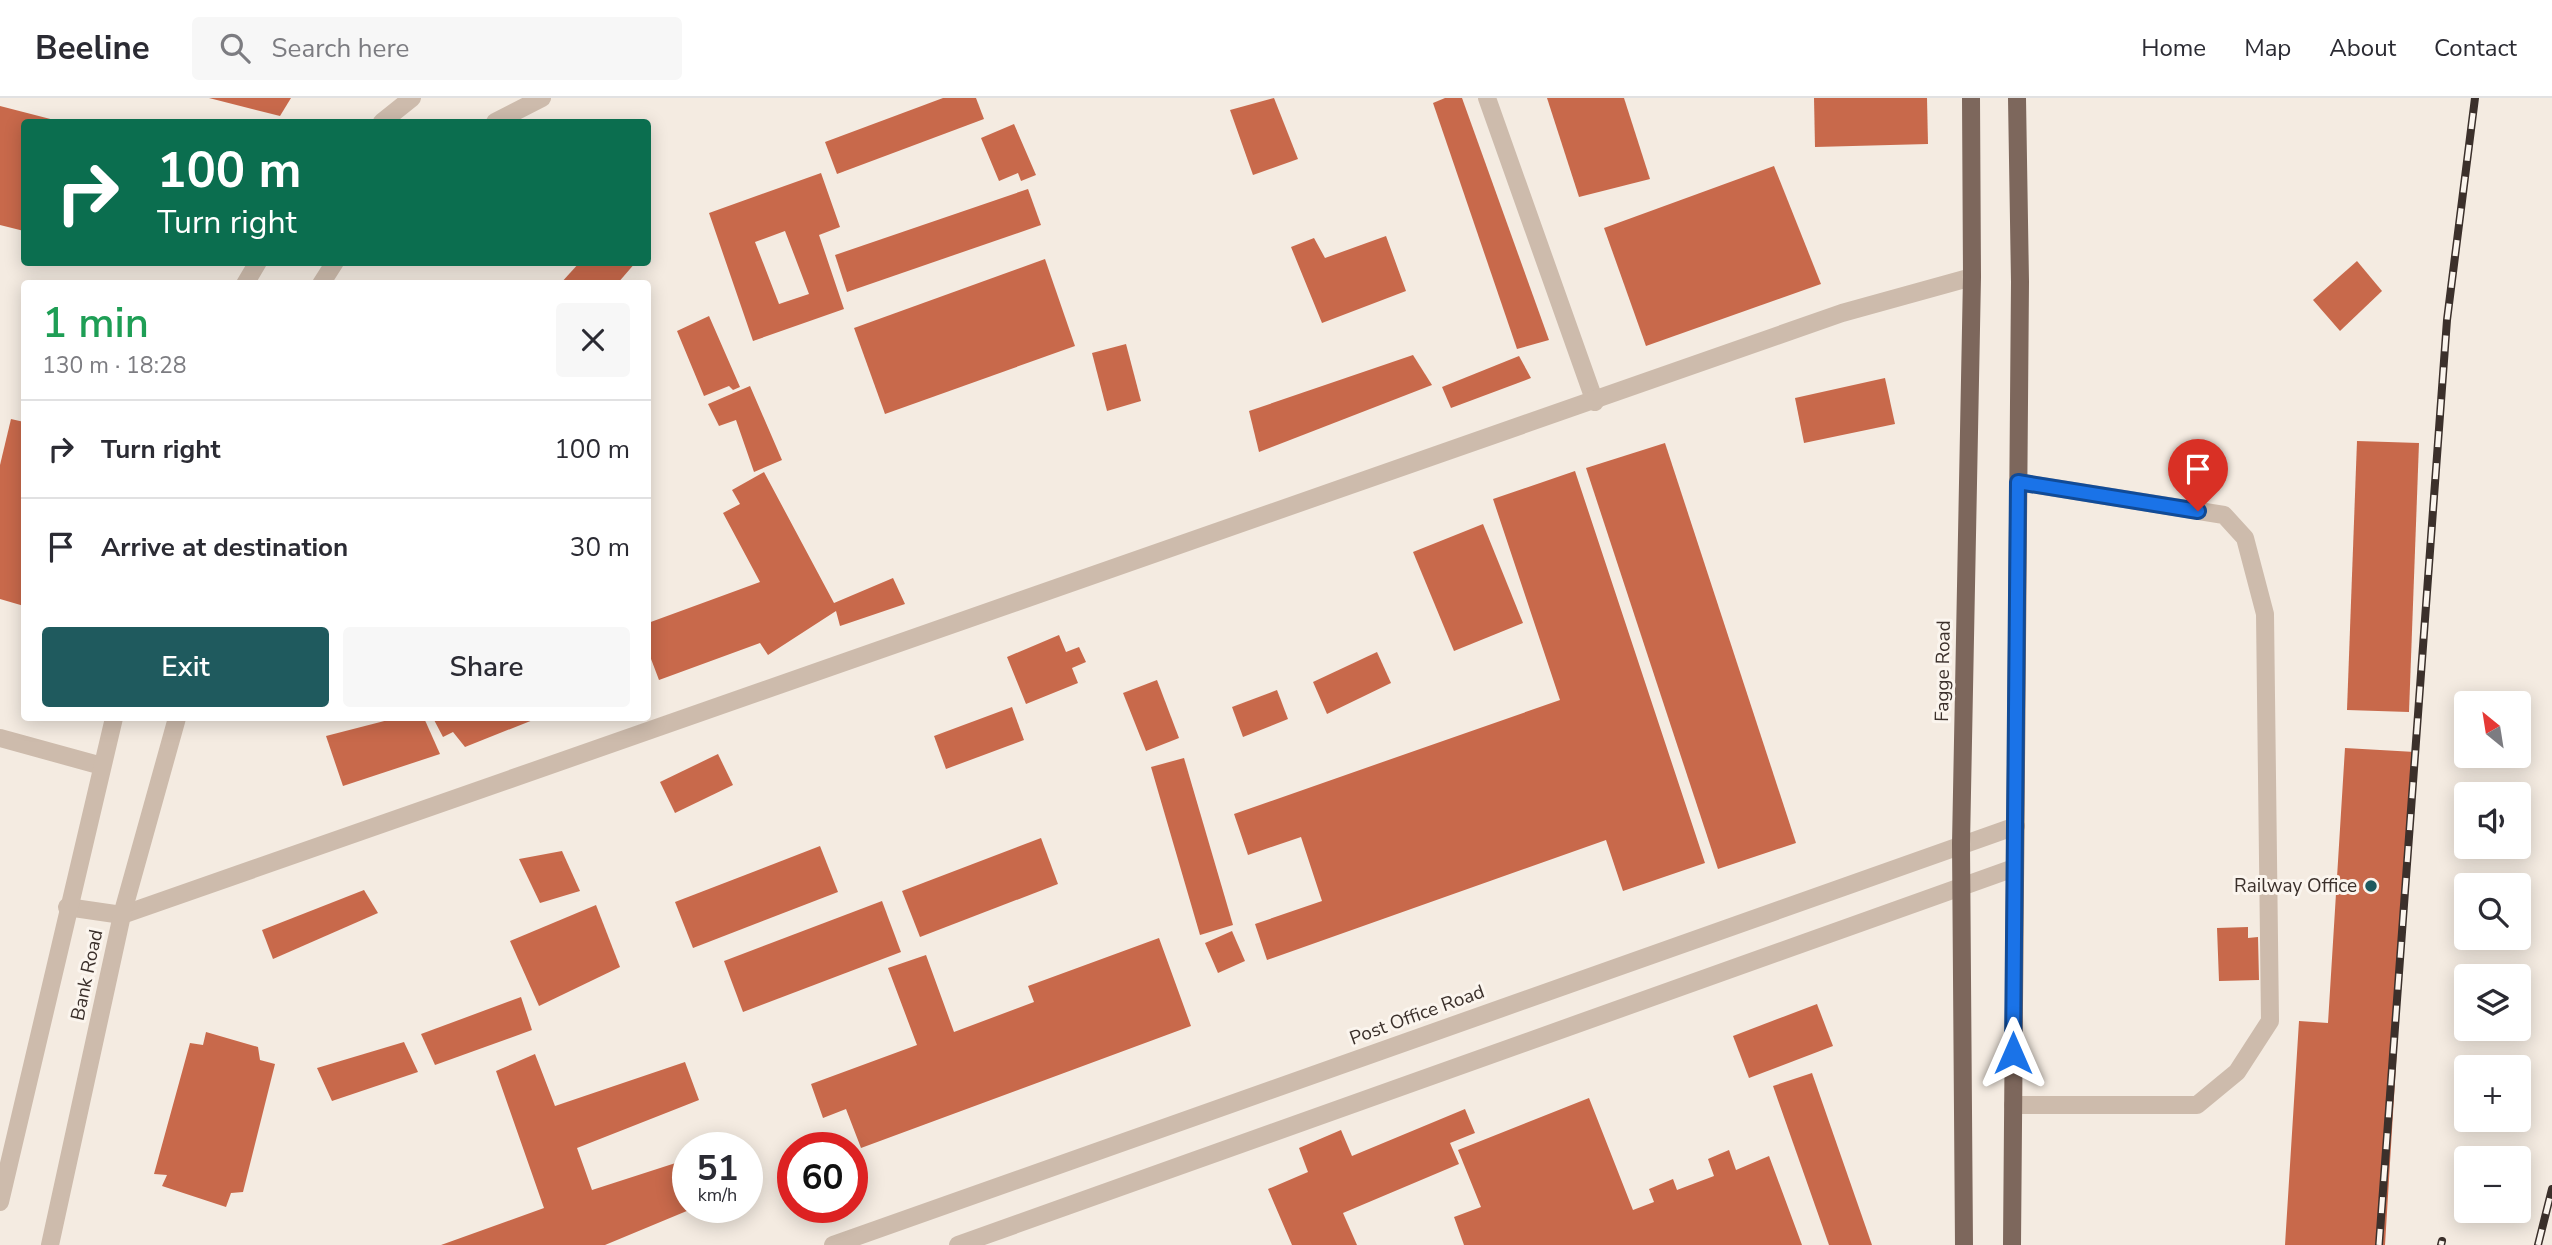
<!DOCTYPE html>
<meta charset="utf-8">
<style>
:root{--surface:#fff;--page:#f7f7f7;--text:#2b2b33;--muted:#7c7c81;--line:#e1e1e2;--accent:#1f5a5e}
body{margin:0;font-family:"Nunito Sans",sans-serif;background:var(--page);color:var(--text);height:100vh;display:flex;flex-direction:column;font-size:26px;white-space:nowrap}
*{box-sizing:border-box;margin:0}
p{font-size:23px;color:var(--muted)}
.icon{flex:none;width:38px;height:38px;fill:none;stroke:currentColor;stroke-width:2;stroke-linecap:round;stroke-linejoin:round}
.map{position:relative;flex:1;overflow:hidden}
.panel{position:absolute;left:21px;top:182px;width:630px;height:441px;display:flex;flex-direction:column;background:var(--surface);border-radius:7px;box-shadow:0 4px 18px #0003}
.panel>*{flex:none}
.hud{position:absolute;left:21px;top:21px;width:630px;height:147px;border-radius:7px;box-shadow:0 4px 18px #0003;background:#0b6e4f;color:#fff;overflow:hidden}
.needle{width:46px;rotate:330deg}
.fabs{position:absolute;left:2454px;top:593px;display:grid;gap:14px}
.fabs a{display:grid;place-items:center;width:77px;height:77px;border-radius:7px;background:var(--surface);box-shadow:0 4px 18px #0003;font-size:35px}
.speed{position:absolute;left:672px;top:1034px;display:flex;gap:14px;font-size:35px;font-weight:700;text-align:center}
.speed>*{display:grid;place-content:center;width:91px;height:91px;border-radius:50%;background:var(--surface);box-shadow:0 4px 18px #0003;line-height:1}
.speed small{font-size:18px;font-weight:400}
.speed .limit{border:10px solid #d22;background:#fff;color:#111}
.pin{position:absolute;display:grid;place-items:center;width:60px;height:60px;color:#fff;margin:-72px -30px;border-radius:50% 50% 50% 0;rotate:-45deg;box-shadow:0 0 7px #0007}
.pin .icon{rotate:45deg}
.me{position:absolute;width:77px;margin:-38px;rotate:0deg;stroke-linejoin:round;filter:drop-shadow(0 0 5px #0008)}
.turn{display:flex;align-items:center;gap:24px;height:147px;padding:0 21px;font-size:32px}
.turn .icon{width:91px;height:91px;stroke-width:2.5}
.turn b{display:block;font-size:49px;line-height:60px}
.round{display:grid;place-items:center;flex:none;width:74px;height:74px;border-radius:7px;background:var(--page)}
.summary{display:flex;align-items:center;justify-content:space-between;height:119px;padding:0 21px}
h1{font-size:42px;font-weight:600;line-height:52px;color:#1e9e55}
.action{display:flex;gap:14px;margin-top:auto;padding:14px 21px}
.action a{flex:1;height:80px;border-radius:7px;background:var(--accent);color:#fff;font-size:28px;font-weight:600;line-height:80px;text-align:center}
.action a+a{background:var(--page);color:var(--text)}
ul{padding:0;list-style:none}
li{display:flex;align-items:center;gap:21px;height:98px;padding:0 21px;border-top:2px solid var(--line)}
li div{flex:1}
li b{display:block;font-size:26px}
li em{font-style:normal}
header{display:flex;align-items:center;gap:42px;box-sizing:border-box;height:98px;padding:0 35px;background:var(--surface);border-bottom:2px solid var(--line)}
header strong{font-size:33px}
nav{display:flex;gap:38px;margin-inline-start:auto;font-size:24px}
.search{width:490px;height:63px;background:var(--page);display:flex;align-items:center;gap:18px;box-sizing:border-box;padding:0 24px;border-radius:7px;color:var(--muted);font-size:26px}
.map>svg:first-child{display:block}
</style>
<header>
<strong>Beeline</strong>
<div class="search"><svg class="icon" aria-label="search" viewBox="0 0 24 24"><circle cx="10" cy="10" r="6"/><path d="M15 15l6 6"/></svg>Search here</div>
<nav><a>Home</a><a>Map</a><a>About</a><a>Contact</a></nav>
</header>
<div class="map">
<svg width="2552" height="1147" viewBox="0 0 2552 1147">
<rect width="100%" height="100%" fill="#f4ebe1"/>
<g fill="#c8694b" fill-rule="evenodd">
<path d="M209,0H291L280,18Z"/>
<path d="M943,0H976L984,21L837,76L825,44Z"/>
<path d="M1274,0L1298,61L1253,77L1230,12Z"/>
<path d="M1445,0H1462L1549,242L1517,251L1433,5Z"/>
<path d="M1547,0H1624L1650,81L1579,99Z"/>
<path d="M1814,0H1927L1928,46L1815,49Z"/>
<path d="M0,8L62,24H24V133L0,127Z"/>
<path d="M1014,26L1036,77L1021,83L1018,75L999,83L981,40Z"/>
<path d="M1774,68L1821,186L1646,248L1604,130Z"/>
<path d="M821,75L840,129L819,137L844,211L753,243L709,115ZM785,133L809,196L779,206L755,144Z"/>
<path d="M1028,91L1041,127L847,194L835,157Z"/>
<path d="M1386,138L1406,193L1322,225L1291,149L1314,140L1325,160Z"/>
<path d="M1045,161L1075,248L885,316L854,230Z"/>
<path d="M2357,163L2382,193L2340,233L2313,202Z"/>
<path d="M580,164H636L617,186H560Z"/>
<path d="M709,218L740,289L733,292L729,288L704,298L677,233Z"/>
<path d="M1126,246L1141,303L1107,313L1092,255Z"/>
<path d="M1413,257L1432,287L1259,354L1249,313Z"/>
<path d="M1519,258L1531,280L1451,310L1442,289Z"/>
<path d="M1885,280L1895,326L1804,345L1795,300Z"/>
<path d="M750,288L782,362L754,374L736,322L719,328L708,306Z"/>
<path d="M11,321L24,324V508L0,501V367Z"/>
<path d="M2357,343L2419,345L2409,614L2347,612Z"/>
<path d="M1665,345L1796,745L1718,771L1586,370Z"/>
<path d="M1575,373L1705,765L1623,793L1606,742L1267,862L1255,826L1322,803L1301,739L1248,757L1234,716L1560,602L1493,401Z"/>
<path d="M764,374L834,505L893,480L905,506L840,528L836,513L768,557L760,545L659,582L648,553V525L760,484L723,415L740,406L732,392Z"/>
<path d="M1483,426L1523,525L1454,553L1413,454Z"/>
<path d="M1059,537L1066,554L1079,549L1086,564L1072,570L1078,585L1026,606L1007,559Z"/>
<path d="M1377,554L1391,585L1327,616L1313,584Z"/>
<path d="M1157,582L1179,640L1146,653L1123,595Z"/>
<path d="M1277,592L1288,621L1243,639L1232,609Z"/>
<path d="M1012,609L1024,642L946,671L934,638Z"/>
<path d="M396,620H424L440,656L343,688L326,638Z"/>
<path d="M433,620H538L465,649L453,634L443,639Z"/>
<path d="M2345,650L2415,654L2385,1147H2285L2299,923L2328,925Z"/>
<path d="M718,656L733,687L675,715L660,684Z"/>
<path d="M1184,660L1233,827L1200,837L1151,669Z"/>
<path d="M1041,740L1058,786L920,839L902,793Z"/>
<path d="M820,748L838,794L693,850L675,804Z"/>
<path d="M562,753L580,793L540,805L519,761Z"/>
<path d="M364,792L378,815L273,861L262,832Z"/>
<path d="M882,803L901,854L743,914L724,863Z"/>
<path d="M596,807L620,869L539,908L510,843Z"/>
<path d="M2248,829V840L2258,839L2259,882L2219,883L2217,830Z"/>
<path d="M1232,833L1245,863L1218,875L1205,845Z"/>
<path d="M1159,840L1191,928L861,1050L846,1011L823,1020L811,986L917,947L888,870L926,857L954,934L1034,904L1028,888Z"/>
<path d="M521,899L532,932L435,967L421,936Z"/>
<path d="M1817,906L1833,948L1749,980L1733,938Z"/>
<path d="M206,934L258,949L260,962L275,966L243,1094L231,1095L226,1109L162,1088L167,1077L154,1076L190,945L203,947Z"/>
<path d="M404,944L418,974L332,1003L317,970Z"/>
<path d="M535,956L555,1008L685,964L699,1002L577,1050L592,1092L688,1061V1110H694L605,1147H441L544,1110L496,973Z"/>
<path d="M1812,975L1872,1147H1829L1773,988Z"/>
<path d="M1589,1000L1633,1112L1654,1104L1649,1091L1673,1081L1677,1092L1714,1078L1708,1061L1729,1052L1736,1072L1769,1058L1802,1147H1464L1454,1119L1481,1109L1458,1052Z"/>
<path d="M1465,1011L1475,1035L1450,1045L1459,1066L1343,1115L1357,1147H1292L1268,1091L1308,1074L1299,1050L1341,1032L1352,1058Z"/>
</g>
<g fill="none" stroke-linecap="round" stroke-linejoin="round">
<g stroke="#cdbbac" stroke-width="18">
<path d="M1487,0L1595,304"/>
<path d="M382,24L412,0"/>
<path d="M495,24L542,0"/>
<path d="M245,186L258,164"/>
<path d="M321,186L335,164"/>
<path d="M0,640L102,668"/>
<path d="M67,809L122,817L1842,215L1972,179"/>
<path d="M2013,1007H2197L2237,974L2270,923L2265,516L2245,440L2224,417L2018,384"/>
<path d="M0,1104L114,620"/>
<path d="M50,1147L122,817L177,620"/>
<path d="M833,1147L2016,728"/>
<path d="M958,1147L2014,770"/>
</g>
<g stroke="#7d675c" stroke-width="18">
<path d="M1964,1147L1961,746L1972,179L1971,0"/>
<path d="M2012,1147L2020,184L2017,0"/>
</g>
<g stroke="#3b302b" stroke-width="8">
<g id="rail">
<path d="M2379,1147L2447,222L2475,0"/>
<path d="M2441,1147L2442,1143"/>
<path d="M2538,1147L2552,1091"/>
</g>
</g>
<use href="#rail" stroke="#fbf5ee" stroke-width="5" stroke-dasharray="16" stroke-linecap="butt"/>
</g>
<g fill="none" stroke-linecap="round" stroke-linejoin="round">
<g stroke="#114b97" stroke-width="18">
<path id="route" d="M2013,955L2018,384L2198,413"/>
</g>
<use href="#route" stroke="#1a73e8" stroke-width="12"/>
</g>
<circle fill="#1f5a5e" stroke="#fbf5ee" stroke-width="2.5" cx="2371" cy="788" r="7"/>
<g text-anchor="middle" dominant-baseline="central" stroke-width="6" stroke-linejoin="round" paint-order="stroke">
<g font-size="19" fill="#3b302b" stroke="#fbf5ee">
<text transform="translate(1943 573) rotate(-89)">Fagge Road</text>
<text transform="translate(87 877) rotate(-78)">Bank Road</text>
<text transform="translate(1417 917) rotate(-20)">Post Office Road</text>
</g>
<g font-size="19" fill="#3b302b" stroke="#fbf5ee" text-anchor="end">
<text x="2357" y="788">Railway Office</text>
</g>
</g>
</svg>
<div class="fabs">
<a><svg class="needle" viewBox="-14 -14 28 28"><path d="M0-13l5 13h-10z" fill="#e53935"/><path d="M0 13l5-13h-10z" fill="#7c7c81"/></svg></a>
<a><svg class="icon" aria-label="sound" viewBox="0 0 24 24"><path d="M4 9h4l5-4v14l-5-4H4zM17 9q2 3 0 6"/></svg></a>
<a><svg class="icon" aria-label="search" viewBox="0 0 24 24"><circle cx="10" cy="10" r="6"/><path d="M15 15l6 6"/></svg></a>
<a><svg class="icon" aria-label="layers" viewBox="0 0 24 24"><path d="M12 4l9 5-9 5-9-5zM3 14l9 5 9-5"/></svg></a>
<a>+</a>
<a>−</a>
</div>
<div class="speed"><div>51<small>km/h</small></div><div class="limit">60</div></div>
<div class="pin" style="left:2198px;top:413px;background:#d93025"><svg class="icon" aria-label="arrive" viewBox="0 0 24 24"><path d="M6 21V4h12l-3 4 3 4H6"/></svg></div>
<svg class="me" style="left:2013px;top:955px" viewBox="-20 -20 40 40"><path d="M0-17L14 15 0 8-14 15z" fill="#1a73e8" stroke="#fff" stroke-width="4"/></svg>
<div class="hud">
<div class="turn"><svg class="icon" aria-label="right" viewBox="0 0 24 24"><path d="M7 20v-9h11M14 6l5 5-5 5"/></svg><div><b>100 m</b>Turn right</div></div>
</div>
<section class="panel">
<div class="summary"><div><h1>1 min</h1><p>130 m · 18:28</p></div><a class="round"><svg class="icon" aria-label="close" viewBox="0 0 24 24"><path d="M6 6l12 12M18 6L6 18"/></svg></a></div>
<ul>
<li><svg class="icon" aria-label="right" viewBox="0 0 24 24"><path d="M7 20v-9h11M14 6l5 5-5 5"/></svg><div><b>Turn right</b></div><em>100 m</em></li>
<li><svg class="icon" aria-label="arrive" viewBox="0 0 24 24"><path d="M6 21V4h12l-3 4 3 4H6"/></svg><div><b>Arrive at destination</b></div><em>30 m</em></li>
</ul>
<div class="action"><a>Exit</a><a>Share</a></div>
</section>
</div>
